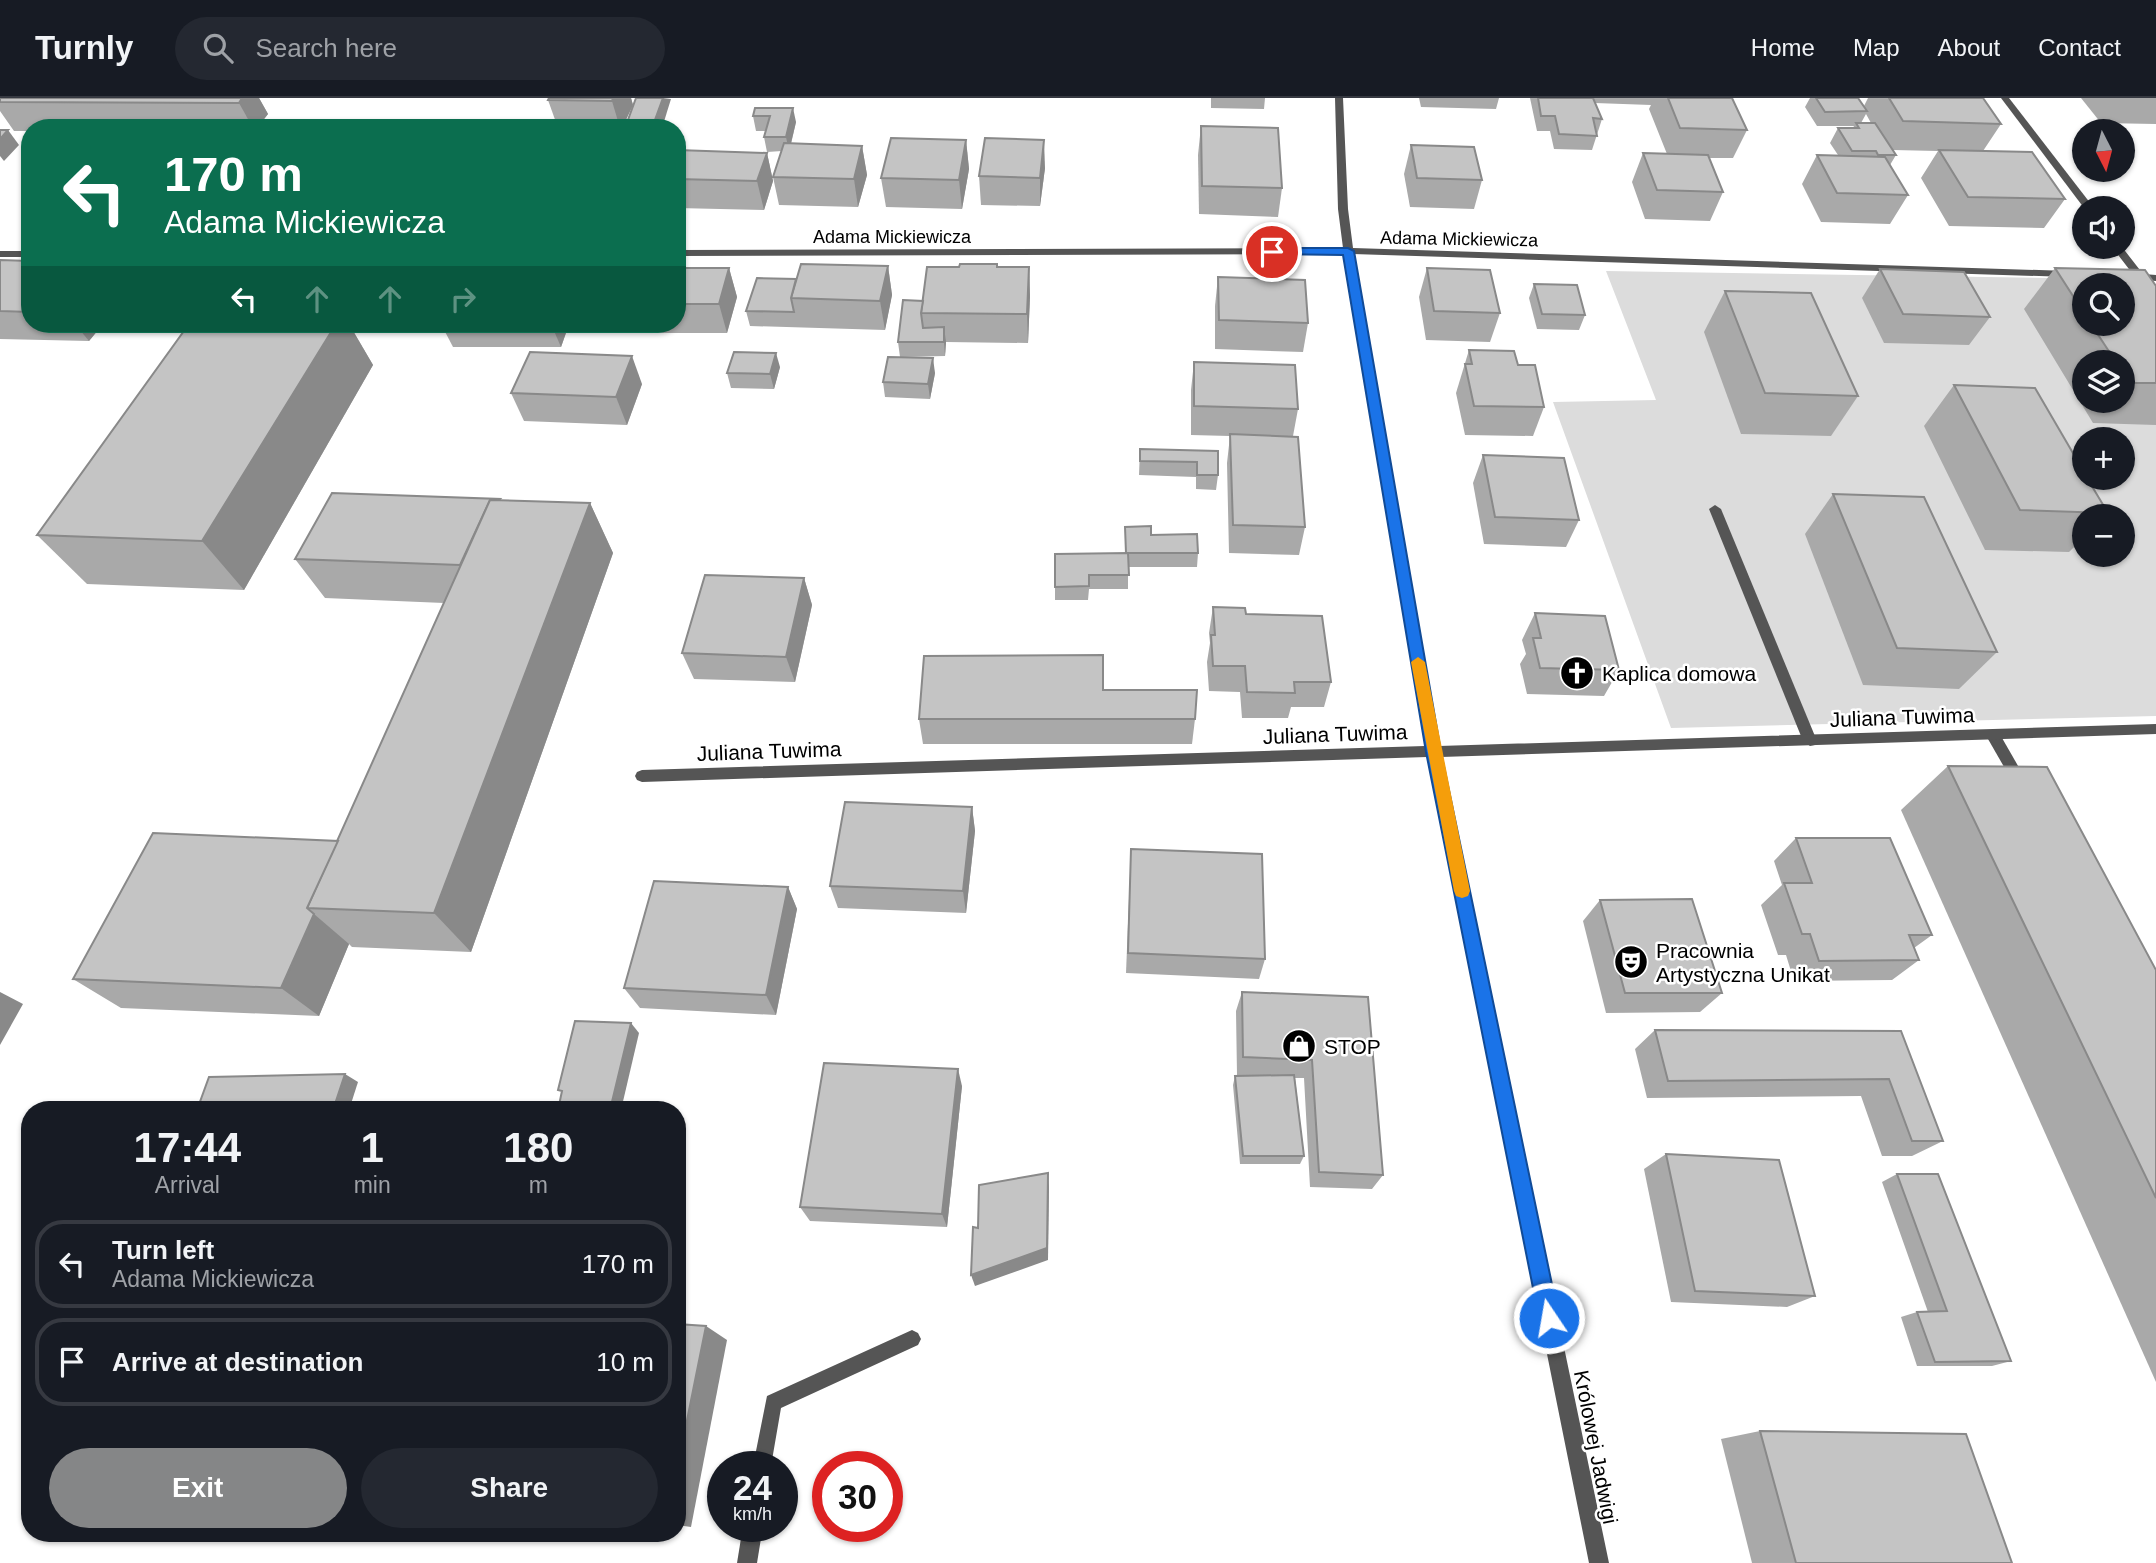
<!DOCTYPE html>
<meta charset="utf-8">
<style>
:root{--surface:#171b24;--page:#242831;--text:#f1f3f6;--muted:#9ea1a6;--line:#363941;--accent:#858687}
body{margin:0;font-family:Helvetica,sans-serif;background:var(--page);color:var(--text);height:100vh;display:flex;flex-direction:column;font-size:26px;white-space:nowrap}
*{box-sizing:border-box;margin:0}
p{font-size:23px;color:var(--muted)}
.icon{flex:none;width:38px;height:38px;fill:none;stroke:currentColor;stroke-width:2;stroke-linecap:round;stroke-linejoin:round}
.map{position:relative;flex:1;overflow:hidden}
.side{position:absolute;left:21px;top:1003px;width:665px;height:441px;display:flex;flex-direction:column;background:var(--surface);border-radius:28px;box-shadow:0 2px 5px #0004}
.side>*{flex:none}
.top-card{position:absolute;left:21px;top:21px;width:665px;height:214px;border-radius:28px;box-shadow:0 2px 5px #0004;background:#0b6e4f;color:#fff;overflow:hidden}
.needle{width:46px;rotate:174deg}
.fabs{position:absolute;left:2072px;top:21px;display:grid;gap:14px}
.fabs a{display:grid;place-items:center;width:63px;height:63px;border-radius:50%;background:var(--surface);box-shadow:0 2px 5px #0004;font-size:35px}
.speed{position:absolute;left:707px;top:1353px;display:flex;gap:14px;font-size:35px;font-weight:700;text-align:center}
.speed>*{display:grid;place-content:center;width:91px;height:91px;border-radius:50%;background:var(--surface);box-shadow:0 2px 5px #0004;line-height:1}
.speed small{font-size:18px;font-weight:400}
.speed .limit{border:10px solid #d22;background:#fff;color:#111}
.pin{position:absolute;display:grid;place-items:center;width:60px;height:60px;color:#fff;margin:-30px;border:4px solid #fff;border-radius:50%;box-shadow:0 2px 7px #0007}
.me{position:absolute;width:77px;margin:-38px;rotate:348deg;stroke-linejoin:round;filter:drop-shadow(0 0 5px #0008)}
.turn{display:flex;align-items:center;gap:24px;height:147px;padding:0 28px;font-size:32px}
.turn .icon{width:91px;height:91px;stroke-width:2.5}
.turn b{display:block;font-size:49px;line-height:60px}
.lanes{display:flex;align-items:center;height:66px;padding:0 28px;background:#0003;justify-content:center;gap:35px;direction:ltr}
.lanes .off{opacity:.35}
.eta{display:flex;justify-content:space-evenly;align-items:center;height:119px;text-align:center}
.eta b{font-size:42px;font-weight:600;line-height:49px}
.button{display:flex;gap:14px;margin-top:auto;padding:14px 28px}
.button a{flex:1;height:80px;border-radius:42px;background:var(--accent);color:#fff;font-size:28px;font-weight:600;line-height:80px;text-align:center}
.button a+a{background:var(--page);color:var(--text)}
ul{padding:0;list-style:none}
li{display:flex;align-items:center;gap:21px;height:88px;margin:0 14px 10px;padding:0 14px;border:4px solid var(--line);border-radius:28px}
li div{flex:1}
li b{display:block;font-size:26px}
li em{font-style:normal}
header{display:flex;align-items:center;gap:42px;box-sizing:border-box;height:98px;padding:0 35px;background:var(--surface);border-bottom:2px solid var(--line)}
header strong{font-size:33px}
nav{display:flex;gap:38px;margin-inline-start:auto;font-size:24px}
.search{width:490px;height:63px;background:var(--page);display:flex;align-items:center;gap:18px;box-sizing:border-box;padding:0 24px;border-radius:38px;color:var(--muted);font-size:26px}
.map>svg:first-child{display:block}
</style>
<header>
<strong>Turnly</strong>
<div class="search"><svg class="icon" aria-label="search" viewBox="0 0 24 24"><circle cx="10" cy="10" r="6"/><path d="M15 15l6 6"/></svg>Search here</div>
<nav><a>Home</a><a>Map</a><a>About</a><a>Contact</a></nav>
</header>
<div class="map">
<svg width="2156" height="1465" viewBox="0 0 2156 1465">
<rect width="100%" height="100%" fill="#fff"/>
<path fill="#dcdcdc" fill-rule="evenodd" d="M1606,173L2106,181L2084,187V226H2123L2156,250V618L1671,630L1553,304L1656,302ZM2084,264H2123V303H2084ZM2084,341H2123V380H2084ZM2084,418H2123V457H2084Z"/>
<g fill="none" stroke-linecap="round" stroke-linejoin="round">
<g fill="#555" fill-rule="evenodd">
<path d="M1715,407L1721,411L1817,643L1815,647L1810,648L1803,643L1709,411Z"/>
<path d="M1993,632L1998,633L2025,680L2027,684L2025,688H2015L1988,641L1986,637Z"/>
<path d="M912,1232L918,1235L921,1241L918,1247L781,1310L771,1368H753L767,1298Z"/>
<path d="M743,1428H763L757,1465H737Z"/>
</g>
<g fill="#555" fill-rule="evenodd">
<path d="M1335,0H1343L1348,111L1353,150L2068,173L2073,176L2068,179L1353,156L1439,648L2156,626V636L1441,659L1609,1465H1589L1427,659L642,684L637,682L635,678L637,674L642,672L1425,648L1344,156L677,158V152L1343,150L1338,111Z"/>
<path d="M2001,0H2009L2094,110H2084Z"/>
<path d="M2112,149H2122L2143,176L2156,177V183L2143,182L2138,185L2127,180V176L2132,175Z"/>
<rect x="0" y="153" width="30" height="6"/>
</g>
</g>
<g fill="#a9a9a9" fill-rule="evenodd">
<path d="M0,0H259L268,16L257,30H30V33H14L0,13Z"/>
<path d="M549,0H631L633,7L622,30H558L548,2Z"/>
<path d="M1211,0H1265L1264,11L1211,10Z"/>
<path d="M1419,0H1499L1496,11L1421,9Z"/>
<path d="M1530,0H1732L1747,32L1733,60H1709L1723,94L1710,123L1645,121L1632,84L1643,55L1667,56L1649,11L1651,7L1595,5L1602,21L1592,52L1554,51L1550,33H1537Z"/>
<path d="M1810,0H1858L1864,8L1868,0H1983L2001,26L1983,53L2065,101L2044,130L1949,128L1921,80L1938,53L1893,52L1896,57L1890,67L1908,97L1890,126L1821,124L1802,86L1817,57H1838L1830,45L1838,30H1853L1854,28H1817L1805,9ZM1866,16L1871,25H1861Z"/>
<path d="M2081,0H2156V26L2101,25Z"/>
<path d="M755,10L796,24L791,46L862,48L867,77L858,109L779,107L773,79L782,53L767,54L764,39L766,33H756L753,18Z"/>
<path d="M1201,28L1282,90L1278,119L1199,116L1198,57Z"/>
<path d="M966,42L969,71L962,111L886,109L881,80Z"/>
<path d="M1411,47L1482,82L1474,111L1410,109L1404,76Z"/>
<path d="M677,52L767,55L773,83L764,112L677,110Z"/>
<path d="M1045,70L1040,108L981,107L979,78Z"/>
<path d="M0,162L30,163V226H103L89,243L0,241Z"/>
<path d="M888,168L892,197L885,232L750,228L746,213L796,181Z"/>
<path d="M997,169H1029L1030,198L1028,245L946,244L945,258L900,259L898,244L923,203Z"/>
<path d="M677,170H729L737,199L727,235H610L606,226H677Z"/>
<path d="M1427,170L1500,215L1490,244L1426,242L1419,199Z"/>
<path d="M2055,170L2156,188V327L2093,325L2024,211ZM2084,187L2123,226H2084ZM2084,264H2123V303H2084Z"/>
<path d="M1880,171L1990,219L1969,247L1884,245L1862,200Z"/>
<path d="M1218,179L1308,225L1303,254L1215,251V208Z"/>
<path d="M1534,186L1585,217L1579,232L1537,231L1529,200Z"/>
<path d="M1725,193L1858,298L1831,338L1741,336L1704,234Z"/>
<path d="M189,226H349L373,267L244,492L87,486L37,437Z"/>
<path d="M441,226H565L567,232L561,249H453Z"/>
<path d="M1469,252L1518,267L1544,309L1533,338L1465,337L1456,295Z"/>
<path d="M1194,264L1298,311L1293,338L1305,429L1299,457L1229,455L1227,365L1230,338L1191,337V292Z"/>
<path d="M780,269L774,291L731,290L727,275Z"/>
<path d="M935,275L930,301L885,299L883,284Z"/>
<path d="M642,286L627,327L524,323L511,295Z"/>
<path d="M1954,287L2108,415L2104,418H2084V439L2069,454L1985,452L1924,328Z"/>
<path d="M1140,351L1218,353V377L1216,392L1196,391V379L1139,377Z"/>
<path d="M1483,357L1579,422L1566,449L1484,446L1473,385Z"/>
<path d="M1833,396L1997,554L1959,591L1863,587L1805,436Z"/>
<path d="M500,402L590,405L613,455L471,854L352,849L349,846L319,918L121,910L73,881L338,743L444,505L325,500L295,461Z"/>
<path d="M1125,429L1151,437L1198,455L1197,469H1128V491H1089L1088,502H1055V489L1125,455Z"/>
<path d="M804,480L812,507L795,584L694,581L682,555Z"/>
<path d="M1213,509L1246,516L1331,584L1324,609H1291L1288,620H1242L1240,594L1209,593L1207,564L1210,545L1209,535Z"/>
<path d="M1535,515L1619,572L1604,598L1527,596L1520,566L1526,556L1522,542Z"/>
<path d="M919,621H1195L1192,646H923Z"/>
<path d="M1948,668L2156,872V1284L1901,712Z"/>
<path d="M972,709L975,733L966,815L838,810L830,788Z"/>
<path d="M1796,740L1932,837L1914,850L1919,862L1892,882L1794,883L1786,857H1778L1761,807L1782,787L1774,763Z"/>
<path d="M1131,751L1265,861L1259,881L1126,875Z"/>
<path d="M788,789L797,811L776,917L640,910L624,890Z"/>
<path d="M1600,802L1722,895L1700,914L1606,915L1583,823Z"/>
<path d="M1242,894L1368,899L1383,1077L1372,1091L1310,1089L1304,980H1295L1304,1058L1300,1066H1240L1233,987L1235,978H1252L1237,977L1236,913Z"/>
<path d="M1655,932L1901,933L1943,1043L1912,1058H1882L1861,998L1647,1000L1635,951Z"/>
<path d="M962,988L947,1129L810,1123L800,1109Z"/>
<path d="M1666,1056L1815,1198L1787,1209L1671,1204L1644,1071Z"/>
<path d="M1897,1076L2011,1263L1992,1268H1917L1901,1219L1917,1214H1928L1882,1084Z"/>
<path d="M1760,1333L2012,1465H1752L1721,1341Z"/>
</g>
<g fill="#898989">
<path d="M242,0H259L268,16L257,30H253L239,5Z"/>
<path d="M613,0H631L633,7L622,30H620L612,3Z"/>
<path d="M663,0L671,1L662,30H652Z"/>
<path d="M793,10L796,24L789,53L786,39Z"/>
<path d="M8,32L19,47L4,63L0,58V41Z"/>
<path d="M966,42L969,71L962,111L959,82Z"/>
<path d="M1044,42L1045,70L1040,108V80Z"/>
<path d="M862,48L867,77L858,109L854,81Z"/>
<path d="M767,55L773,83L764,112L757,83Z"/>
<path d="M888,168L892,197L885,232L880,203Z"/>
<path d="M1029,169L1030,198L1028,245L1027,216Z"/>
<path d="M729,170L737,199L727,235L719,206Z"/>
<path d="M75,226H103L89,243Z"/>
<path d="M336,226H349L373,267L244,492L202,443Z"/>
<path d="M551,226H565L567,232L561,249Z"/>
<path d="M944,229L946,244L945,258L944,244Z"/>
<path d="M776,255L780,269L774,291L770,276Z"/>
<path d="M632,258L642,286L627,327L616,299Z"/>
<path d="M933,260L935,275L930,301L928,286Z"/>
<path d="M590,405L613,455L471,854L434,815Z"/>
<path d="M804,480L812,507L795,584L786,559Z"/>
<path d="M972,709L975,733L966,815L963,793Z"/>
<path d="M788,789L797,811L776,917L766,897Z"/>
<path d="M314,816L349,846L319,918L281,890Z"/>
<path d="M0,894L23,906L0,947Z"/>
<path d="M631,925L639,935L621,1012H610Z"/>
<path d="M958,971L962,988L947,1129L942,1116Z"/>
<path d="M345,976L358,984L349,1012H333Z"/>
<path d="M1048,1075L1049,1089L1048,1162L975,1188L971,1177Z"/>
<path d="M706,1228L727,1242L691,1429L677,1427V1372Z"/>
</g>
<g fill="#c4c4c4" stroke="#898989" stroke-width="2">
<path d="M0,0H242L239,5L0,4Z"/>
<path d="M549,0H613L612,3L548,2Z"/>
<path d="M636,0H663L652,30H625Z"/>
<path d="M1538,0H1593L1602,21L1593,20L1597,38L1559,36L1555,18H1541Z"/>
<path d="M1668,0H1732L1747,32L1680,30Z"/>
<path d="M1816,0H1858L1867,13L1825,14Z"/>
<path d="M1889,0H1983L2001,26L1903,23Z"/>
<path d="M755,10H793L786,39H764L770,18H753Z"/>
<path d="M1856,25H1875L1896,57H1878L1876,53H1852L1838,30H1859Z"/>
<path d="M1201,28L1278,30L1282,90L1202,88Z"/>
<path d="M0,32H8L0,41Z"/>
<path d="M891,40L966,42L959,82L881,80Z"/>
<path d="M985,40L1044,42L1040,80L979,78Z"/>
<path d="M784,45L862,48L854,81L773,79Z"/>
<path d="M1411,47L1474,49L1482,82L1417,80Z"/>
<path d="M677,52L767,55L757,83L677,81Z"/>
<path d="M1939,52L2032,54L2065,101L1968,99Z"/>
<path d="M1643,55L1708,57L1723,94L1657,92Z"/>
<path d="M1817,57L1885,59L1908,97L1837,95Z"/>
<path d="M0,162L30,163V214L0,213Z"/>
<path d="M801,166L888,168L880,203L791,200Z"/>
<path d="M960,166H997V169H1029L1027,216L921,215L927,169H959Z"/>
<path d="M677,170H729L719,206H677Z"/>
<path d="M1427,170L1490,172L1500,215L1434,213Z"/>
<path d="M2055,170L2145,172L2156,188V285H2129L2123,274V264H2116L2091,226H2123V187H2084V215Z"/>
<path d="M1880,171L1964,174L1990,219L1903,216Z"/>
<path d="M1218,179L1305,182L1308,225L1219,222Z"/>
<path d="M757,180L796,181L791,200L794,214L746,213Z"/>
<path d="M1534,186L1577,187L1585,217L1542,216Z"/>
<path d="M1725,193L1811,195L1858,298L1765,295Z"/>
<path d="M903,202L923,203L921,215L923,230L944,229V244H898Z"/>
<path d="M189,226H336L202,443L37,437Z"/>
<path d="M1469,252L1514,253L1518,267H1535L1544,309L1474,308L1465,266H1472Z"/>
<path d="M530,254L632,258L616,299L511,295Z"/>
<path d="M734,254L776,255L770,276L727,275Z"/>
<path d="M888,259L933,260L928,286L883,284Z"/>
<path d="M1194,264L1295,267L1298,311L1194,308Z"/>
<path d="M1954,287L2035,290L2084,374V380H2087L2108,415L2020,412Z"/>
<path d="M1230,336L1298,339L1305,429L1233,427Z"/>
<path d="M1140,351L1218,353V377H1197V364L1140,363Z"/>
<path d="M1483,357L1564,360L1579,422L1495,419Z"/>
<path d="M332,395L500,401L499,402H490L460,467L295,461Z"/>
<path d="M1833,396L1924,399L1997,554L1897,550Z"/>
<path d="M490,402L590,405L434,815L307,810Z"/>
<path d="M1151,428V437L1197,436L1198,455H1126L1125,429Z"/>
<path d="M1128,455L1129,477H1089V488L1055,489V456Z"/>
<path d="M705,477L804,480L786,559L682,555Z"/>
<path d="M1213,509L1245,510L1246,516L1322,518L1331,584H1294L1295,595L1247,594L1245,568H1213L1211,537H1215Z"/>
<path d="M1535,515L1605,518L1619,572L1540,570L1533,540H1541Z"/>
<path d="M1103,557V592H1197L1195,621H919L924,558Z"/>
<path d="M1948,668L2047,669L2156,872V1100Z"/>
<path d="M845,704L972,709L963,793L830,788Z"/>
<path d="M153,735L338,743L307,810L314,816L281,890L73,881Z"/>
<path d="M1796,740H1890L1932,837H1909L1919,862L1819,863L1810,836H1802L1784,785H1812Z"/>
<path d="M1131,751L1262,756L1265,861L1128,855Z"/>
<path d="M654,783L788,789L766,897L624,890Z"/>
<path d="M1692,801L1722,895H1625L1600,802Z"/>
<path d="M1242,894L1368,899L1383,1077L1319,1074L1312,962L1243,959Z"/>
<path d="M575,923L631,925L610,1012H558L562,993L558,992Z"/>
<path d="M1655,932L1901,933L1943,1043H1912L1889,981L1668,983Z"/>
<path d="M824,965L958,971L942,1116L800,1109Z"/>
<path d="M345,976L333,1012H197L209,979Z"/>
<path d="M1294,977L1304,1058H1243L1235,978Z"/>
<path d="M1666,1056L1779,1062L1815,1198L1695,1193Z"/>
<path d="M1048,1075L1047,1150L971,1177L973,1129L978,1130L979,1087Z"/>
<path d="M1897,1076H1938L2011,1263L1935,1264L1917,1214L1947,1213Z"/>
<path d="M677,1226L706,1228L677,1372Z"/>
<path d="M1760,1333L1966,1336L2012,1465H1796Z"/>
</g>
<path fill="#1a73e8" stroke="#114b97" stroke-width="2" d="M1272,150H1348L1354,153L1441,654L1559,1220L1556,1227L1549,1230L1542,1227L1539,1220L1426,654L1343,157L1268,156L1266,154Z"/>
<path fill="#f59e0b" d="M1418,559L1425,564L1470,793L1468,798L1462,800L1456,798L1454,793L1411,564Z"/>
<defs>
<g id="church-disc" transform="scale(1.75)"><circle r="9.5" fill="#000" stroke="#fff"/><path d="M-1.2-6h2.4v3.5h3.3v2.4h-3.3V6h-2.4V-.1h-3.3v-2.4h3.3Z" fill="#fff"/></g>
<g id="theatre-disc" transform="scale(1.75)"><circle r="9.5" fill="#000" stroke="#fff"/><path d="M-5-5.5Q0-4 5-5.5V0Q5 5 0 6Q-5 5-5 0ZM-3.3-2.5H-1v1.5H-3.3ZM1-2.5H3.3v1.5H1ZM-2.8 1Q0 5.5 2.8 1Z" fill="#fff"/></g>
<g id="shop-disc" transform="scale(1.75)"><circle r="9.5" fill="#000" stroke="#fff"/><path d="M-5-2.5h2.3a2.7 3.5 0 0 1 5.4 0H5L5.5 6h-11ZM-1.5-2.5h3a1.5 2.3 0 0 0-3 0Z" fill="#fff"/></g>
</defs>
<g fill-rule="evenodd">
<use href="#church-disc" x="1577" y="575"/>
<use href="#theatre-disc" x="1631" y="864"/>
<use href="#shop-disc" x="1299" y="948"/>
</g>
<g text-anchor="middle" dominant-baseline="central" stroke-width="5" stroke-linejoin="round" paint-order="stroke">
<g font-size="18" fill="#000" stroke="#fff">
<text x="892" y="139">Adama Mickiewicza</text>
<text transform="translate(1459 141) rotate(1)">Adama Mickiewicza</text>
</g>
<g font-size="21" fill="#000" stroke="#fff" text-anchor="start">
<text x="1602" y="575">Kaplica domowa</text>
<text x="1656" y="852">Pracownia<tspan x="1656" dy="24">Artystyczna Unikat</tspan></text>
<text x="1324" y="948">STOP</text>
</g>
<g font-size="21" fill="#000" stroke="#fff">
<text transform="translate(1902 619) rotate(-2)">Juliana Tuwima</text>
<text transform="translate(1335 636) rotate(-2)">Juliana Tuwima</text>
<text transform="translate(769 653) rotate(-2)">Juliana Tuwima</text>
<text transform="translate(1596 1349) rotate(79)">Królowej Jadwigi</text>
</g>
</g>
</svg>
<div class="fabs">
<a><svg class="needle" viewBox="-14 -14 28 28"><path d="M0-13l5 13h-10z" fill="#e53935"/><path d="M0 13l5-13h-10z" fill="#9ea1a6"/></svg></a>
<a><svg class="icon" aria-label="sound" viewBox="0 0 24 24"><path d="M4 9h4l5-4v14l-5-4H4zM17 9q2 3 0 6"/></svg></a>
<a><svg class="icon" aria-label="search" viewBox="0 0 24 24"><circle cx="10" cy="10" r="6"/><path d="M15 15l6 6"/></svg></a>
<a><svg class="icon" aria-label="layers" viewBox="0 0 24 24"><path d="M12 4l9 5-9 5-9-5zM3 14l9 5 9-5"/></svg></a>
<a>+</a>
<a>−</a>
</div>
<div class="speed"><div>24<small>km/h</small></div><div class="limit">30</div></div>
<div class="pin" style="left:1272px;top:154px;background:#d93025"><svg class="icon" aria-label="arrive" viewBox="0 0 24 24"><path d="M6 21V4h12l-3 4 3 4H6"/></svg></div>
<svg class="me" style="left:1549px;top:1220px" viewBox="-20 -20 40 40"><circle r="17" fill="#1a73e8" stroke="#fff" stroke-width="3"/><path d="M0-11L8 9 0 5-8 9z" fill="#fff"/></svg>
<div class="top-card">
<div class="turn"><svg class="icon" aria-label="left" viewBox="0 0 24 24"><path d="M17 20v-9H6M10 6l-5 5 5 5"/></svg><div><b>170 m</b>Adama Mickiewicza</div></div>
<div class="lanes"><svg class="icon" aria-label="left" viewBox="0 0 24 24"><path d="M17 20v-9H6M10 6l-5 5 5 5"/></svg><svg class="icon off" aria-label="ahead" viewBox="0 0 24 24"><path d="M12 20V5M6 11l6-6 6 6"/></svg><svg class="icon off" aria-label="ahead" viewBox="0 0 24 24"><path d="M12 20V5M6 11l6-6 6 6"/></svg><svg class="icon off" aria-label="right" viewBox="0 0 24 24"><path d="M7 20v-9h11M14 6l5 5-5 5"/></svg></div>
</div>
<section class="side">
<div class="eta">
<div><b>17:44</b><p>Arrival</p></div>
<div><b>1</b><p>min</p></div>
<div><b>180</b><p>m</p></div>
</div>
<ul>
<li><svg class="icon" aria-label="left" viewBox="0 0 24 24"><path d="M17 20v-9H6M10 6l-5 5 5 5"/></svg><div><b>Turn left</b><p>Adama Mickiewicza</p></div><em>170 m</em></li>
<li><svg class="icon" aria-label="arrive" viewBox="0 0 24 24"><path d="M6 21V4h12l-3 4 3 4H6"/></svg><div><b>Arrive at destination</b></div><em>10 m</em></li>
</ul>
<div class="button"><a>Exit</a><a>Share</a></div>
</section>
</div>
